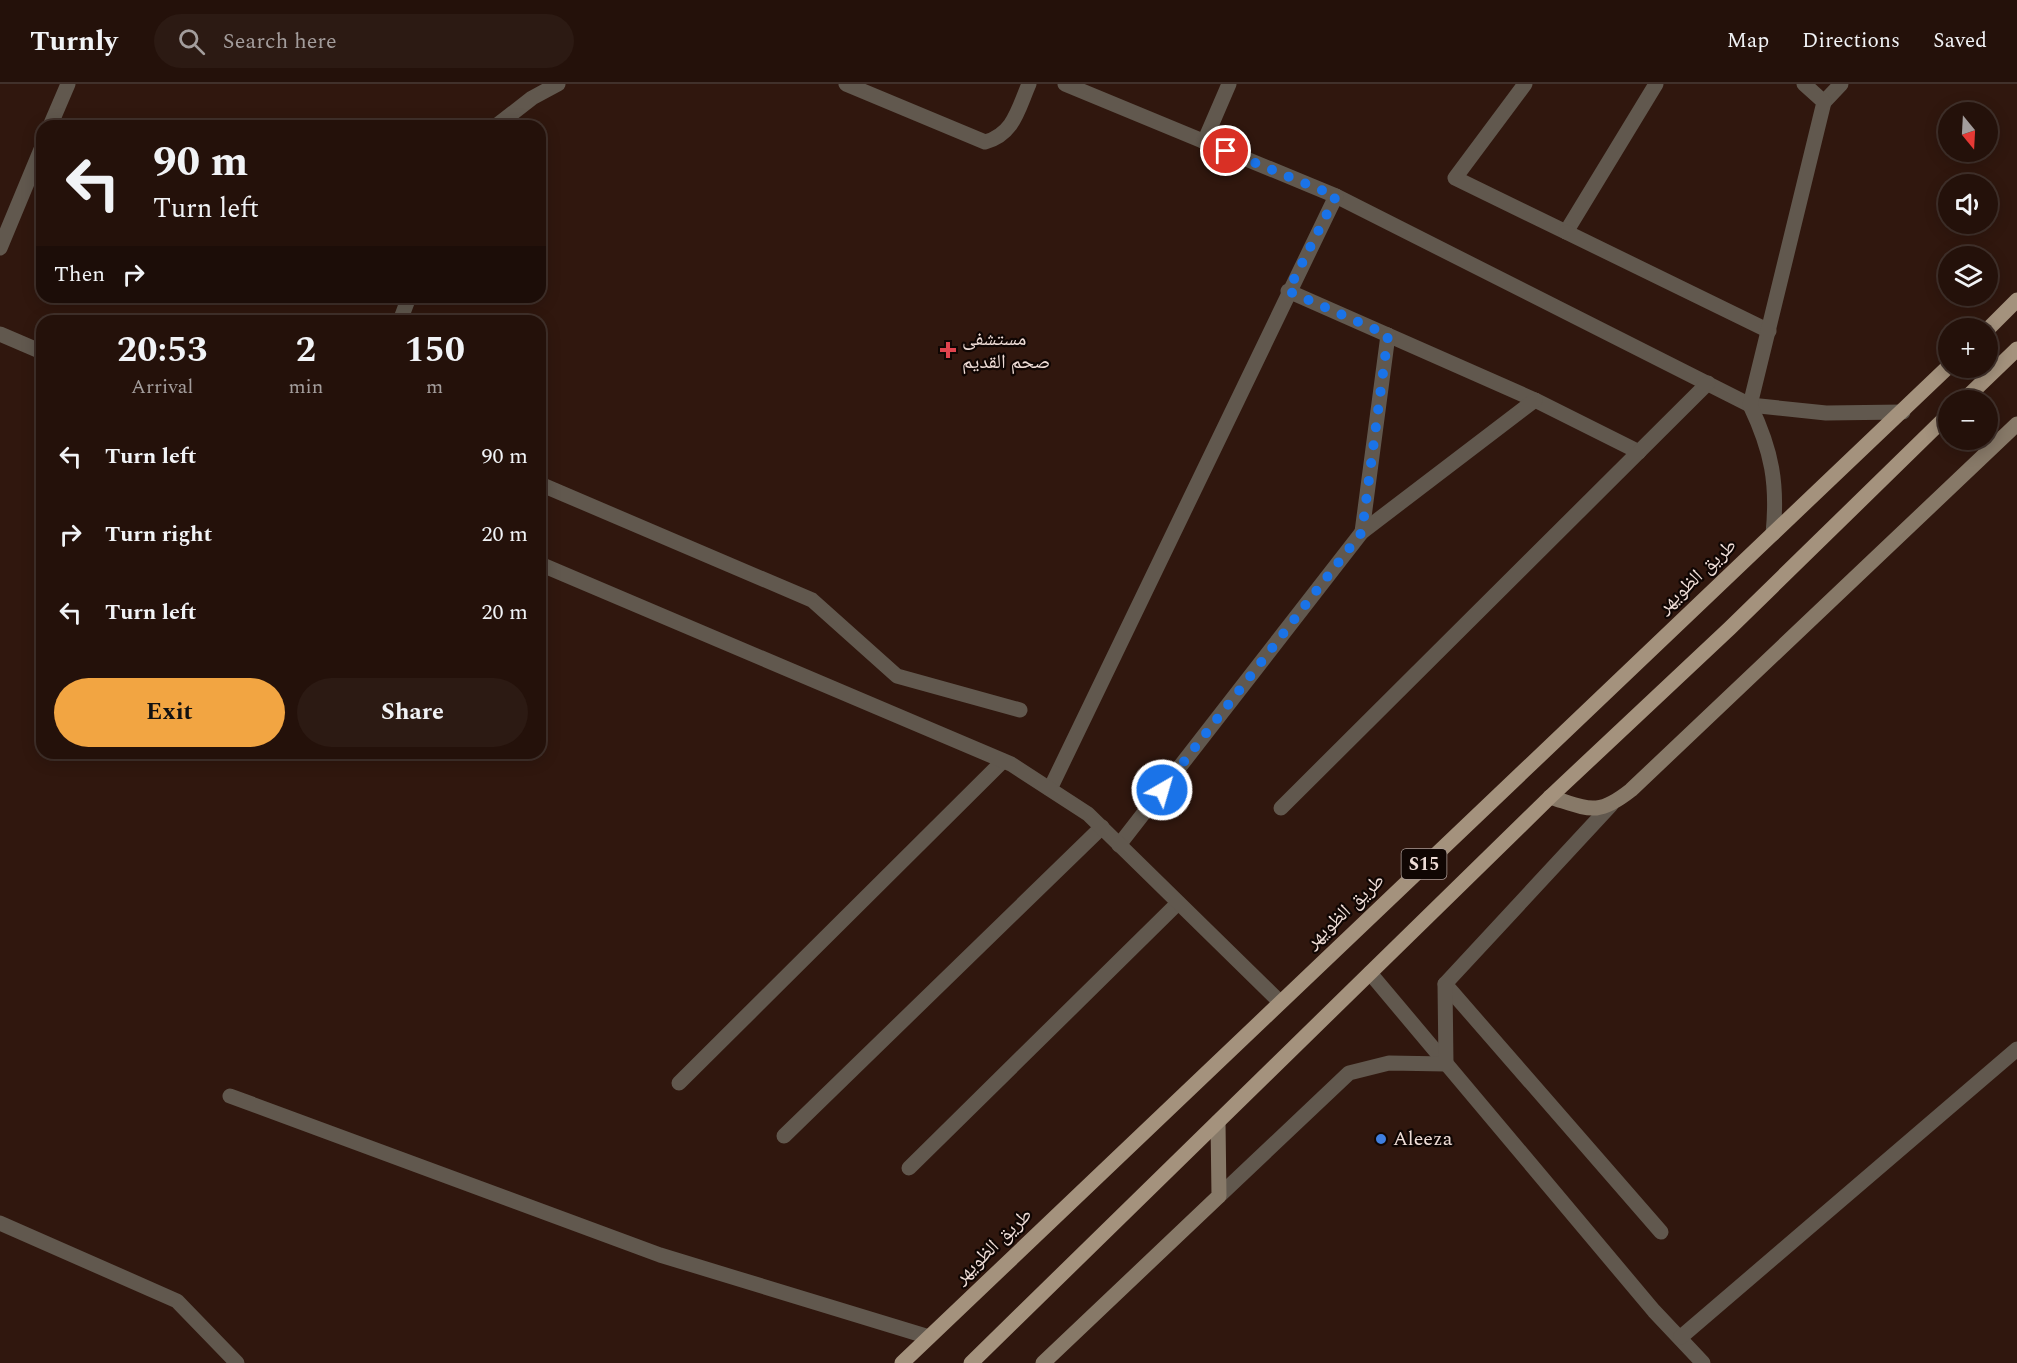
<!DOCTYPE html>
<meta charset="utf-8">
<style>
:root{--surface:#24110a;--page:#2c1a13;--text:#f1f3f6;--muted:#a39d9c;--line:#41312b;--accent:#f2a542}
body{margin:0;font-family:Spectral,"Noto Naskh Arabic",serif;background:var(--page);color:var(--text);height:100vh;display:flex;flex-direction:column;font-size:22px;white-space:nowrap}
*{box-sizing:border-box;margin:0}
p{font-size:20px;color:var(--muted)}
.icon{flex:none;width:33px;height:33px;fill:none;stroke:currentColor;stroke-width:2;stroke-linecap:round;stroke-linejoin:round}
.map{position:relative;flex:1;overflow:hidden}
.sheet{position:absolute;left:36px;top:231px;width:510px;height:444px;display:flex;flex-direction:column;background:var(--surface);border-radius:18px;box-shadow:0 3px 15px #0003,0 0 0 2px var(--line)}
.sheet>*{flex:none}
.guide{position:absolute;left:36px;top:36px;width:510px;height:183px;border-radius:18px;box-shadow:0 3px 15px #0003,0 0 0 2px var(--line);background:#24110a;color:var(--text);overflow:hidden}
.needle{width:39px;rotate:162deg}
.fabs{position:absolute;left:1938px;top:18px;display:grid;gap:12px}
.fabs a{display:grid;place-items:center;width:60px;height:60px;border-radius:50%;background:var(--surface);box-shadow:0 3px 15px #0003,0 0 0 2px var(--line);font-size:30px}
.pin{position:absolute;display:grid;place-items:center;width:51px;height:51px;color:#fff;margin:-26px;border:3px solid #fff;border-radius:50%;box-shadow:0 2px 6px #0007}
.me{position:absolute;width:66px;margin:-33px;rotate:38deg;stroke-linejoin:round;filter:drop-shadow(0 0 4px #0008)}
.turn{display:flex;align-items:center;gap:21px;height:126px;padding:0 18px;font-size:27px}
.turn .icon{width:78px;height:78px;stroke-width:2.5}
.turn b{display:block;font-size:42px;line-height:51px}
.then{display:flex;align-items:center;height:57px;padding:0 18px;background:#0003;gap:12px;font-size:22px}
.eta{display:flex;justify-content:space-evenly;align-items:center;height:102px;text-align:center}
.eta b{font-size:36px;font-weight:700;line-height:42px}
.cta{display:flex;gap:12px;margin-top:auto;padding:12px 18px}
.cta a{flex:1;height:69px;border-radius:36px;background:var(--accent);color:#111;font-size:24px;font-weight:700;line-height:69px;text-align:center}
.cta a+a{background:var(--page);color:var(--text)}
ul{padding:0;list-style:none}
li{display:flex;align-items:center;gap:18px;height:78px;padding:0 18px}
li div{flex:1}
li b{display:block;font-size:22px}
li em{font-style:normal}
header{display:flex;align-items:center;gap:36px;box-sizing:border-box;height:84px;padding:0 30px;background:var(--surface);border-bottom:2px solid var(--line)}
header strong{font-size:28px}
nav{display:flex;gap:33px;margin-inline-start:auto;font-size:21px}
.search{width:420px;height:54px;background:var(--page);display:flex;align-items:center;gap:15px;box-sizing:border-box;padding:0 21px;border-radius:33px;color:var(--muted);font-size:22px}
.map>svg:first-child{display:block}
</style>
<header>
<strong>Turnly</strong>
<div class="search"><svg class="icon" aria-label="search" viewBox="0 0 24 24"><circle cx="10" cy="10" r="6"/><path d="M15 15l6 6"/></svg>Search here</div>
<nav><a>Map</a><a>Directions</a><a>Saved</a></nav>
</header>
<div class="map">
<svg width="2017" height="1279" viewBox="0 0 2017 1279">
<rect width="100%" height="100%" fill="#30170e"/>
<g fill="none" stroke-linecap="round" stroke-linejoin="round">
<g stroke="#61584e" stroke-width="15">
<path d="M846,0L985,58C1014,50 1018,25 1029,0"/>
<path d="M1065,0L1336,112L1750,321L1826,329L1903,328"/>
<path d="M1525,0L1455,94L1566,148L1656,0"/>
<path d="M1824,18L1841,0"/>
<path d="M496,42L532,14L558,0"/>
<path d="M1204,58L1229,0"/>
<path d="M1566,148L1769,247"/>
<path d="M1288,207L1535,316L1639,368"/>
<path d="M400,237L409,213"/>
<path d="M540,400L812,516L897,592L1020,626"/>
<path d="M1362,448L1388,251"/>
<path d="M1773,450C1778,400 1772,367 1750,321L1824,18L1804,0"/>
<path d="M1050,705L1336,112"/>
<path d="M1281,724L1708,299"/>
<path d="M1119,761L1362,448L1535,316"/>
<path d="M679,999L1003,677"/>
<path d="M230,1012L660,1171L929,1253"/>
<path d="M784,1052L1102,743"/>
<path d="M909,1084L1178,819"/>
<path d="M0,1139L177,1217L237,1279"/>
</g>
<g stroke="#61584e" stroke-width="15">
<path d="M50,42L68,0"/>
<path d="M0,164L42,63"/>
<path d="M0,250L42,268"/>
<path d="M540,480L1011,680L1088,730L1279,917"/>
<path d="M1370,889L1654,1227L1703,1279"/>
<path d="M1445,900L1661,1148"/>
<path d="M1219,1112L1349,989L1389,979L1446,980L1445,900L1611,721"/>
<path d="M1681,1253L2017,965"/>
</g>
<g stroke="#877968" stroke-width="15">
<path d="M1550,713C1589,725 1597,733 1631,706L2017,340"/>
<path d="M1043,1279L1219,1112L1218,1038"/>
</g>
<g stroke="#a4927d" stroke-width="15">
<path d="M1988,245L2017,216"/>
<path d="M1964,316L2017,265"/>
<path d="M902,1279L1948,283"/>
<path d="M971,1279L1550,713L1730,544L1948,331"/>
</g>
</g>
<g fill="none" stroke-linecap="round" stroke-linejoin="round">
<path stroke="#1a73e8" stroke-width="10" stroke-dasharray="0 18" d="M1162,706L1362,448L1388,251L1288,207L1336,112L1226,67"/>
</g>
<path fill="#e0444e" stroke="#100603" stroke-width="2" d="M945 257h6v6h6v6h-6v6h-6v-6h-6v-6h6z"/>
<circle fill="#3f7fe0" stroke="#100603" stroke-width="2" cx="1381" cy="1055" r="6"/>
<g text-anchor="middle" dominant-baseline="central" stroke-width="4.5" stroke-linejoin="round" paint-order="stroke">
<rect fill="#100603" stroke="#ac9c97" stroke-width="1.5" x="1401.5" y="765" width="45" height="30" rx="4.5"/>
<g font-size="18" font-weight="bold" fill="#efddd7">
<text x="1424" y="780">S15</text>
</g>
<g font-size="20" fill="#efddd7" stroke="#100603" text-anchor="start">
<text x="962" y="255">مستشفى<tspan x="962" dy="23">صحم القديم</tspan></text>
<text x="1393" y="1055">Aleeza</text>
</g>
<g font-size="20" fill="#efddd7" stroke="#100603">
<text transform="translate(1697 492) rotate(-43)">طريق الظويهر</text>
<text transform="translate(1345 827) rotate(-43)">طريق الظويهر</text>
<text transform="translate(993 1162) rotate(-44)">طريق الظويهر</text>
</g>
</g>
</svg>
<div class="fabs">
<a><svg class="needle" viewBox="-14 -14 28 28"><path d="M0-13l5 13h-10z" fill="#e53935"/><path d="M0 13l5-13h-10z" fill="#a39d9c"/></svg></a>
<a><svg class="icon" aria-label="sound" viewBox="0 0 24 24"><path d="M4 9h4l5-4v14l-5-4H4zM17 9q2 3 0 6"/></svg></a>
<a><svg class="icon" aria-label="layers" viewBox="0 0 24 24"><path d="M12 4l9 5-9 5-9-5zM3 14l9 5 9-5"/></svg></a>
<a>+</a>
<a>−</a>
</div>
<div class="pin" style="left:1226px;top:67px;background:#d93025"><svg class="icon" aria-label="arrive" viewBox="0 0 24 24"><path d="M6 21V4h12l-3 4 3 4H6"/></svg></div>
<svg class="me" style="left:1162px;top:706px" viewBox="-20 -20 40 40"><circle r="17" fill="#1a73e8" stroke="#fff" stroke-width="3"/><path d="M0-11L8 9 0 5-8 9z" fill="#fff"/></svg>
<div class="guide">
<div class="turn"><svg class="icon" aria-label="left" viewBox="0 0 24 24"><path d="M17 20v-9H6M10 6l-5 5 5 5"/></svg><div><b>90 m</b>Turn left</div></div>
<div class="then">Then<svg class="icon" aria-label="right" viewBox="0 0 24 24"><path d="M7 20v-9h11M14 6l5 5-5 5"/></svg></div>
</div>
<section class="sheet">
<div class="eta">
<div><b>20:53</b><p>Arrival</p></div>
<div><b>2</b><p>min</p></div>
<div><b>150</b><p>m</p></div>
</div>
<ul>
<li><svg class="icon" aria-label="left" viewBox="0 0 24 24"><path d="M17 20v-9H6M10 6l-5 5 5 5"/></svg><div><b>Turn left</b></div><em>90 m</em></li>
<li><svg class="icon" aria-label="right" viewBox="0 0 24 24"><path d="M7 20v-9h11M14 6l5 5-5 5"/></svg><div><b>Turn right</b></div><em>20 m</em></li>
<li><svg class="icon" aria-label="left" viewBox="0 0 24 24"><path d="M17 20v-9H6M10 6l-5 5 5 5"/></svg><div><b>Turn left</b></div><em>20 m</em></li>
</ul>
<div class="cta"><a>Exit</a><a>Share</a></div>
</section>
</div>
